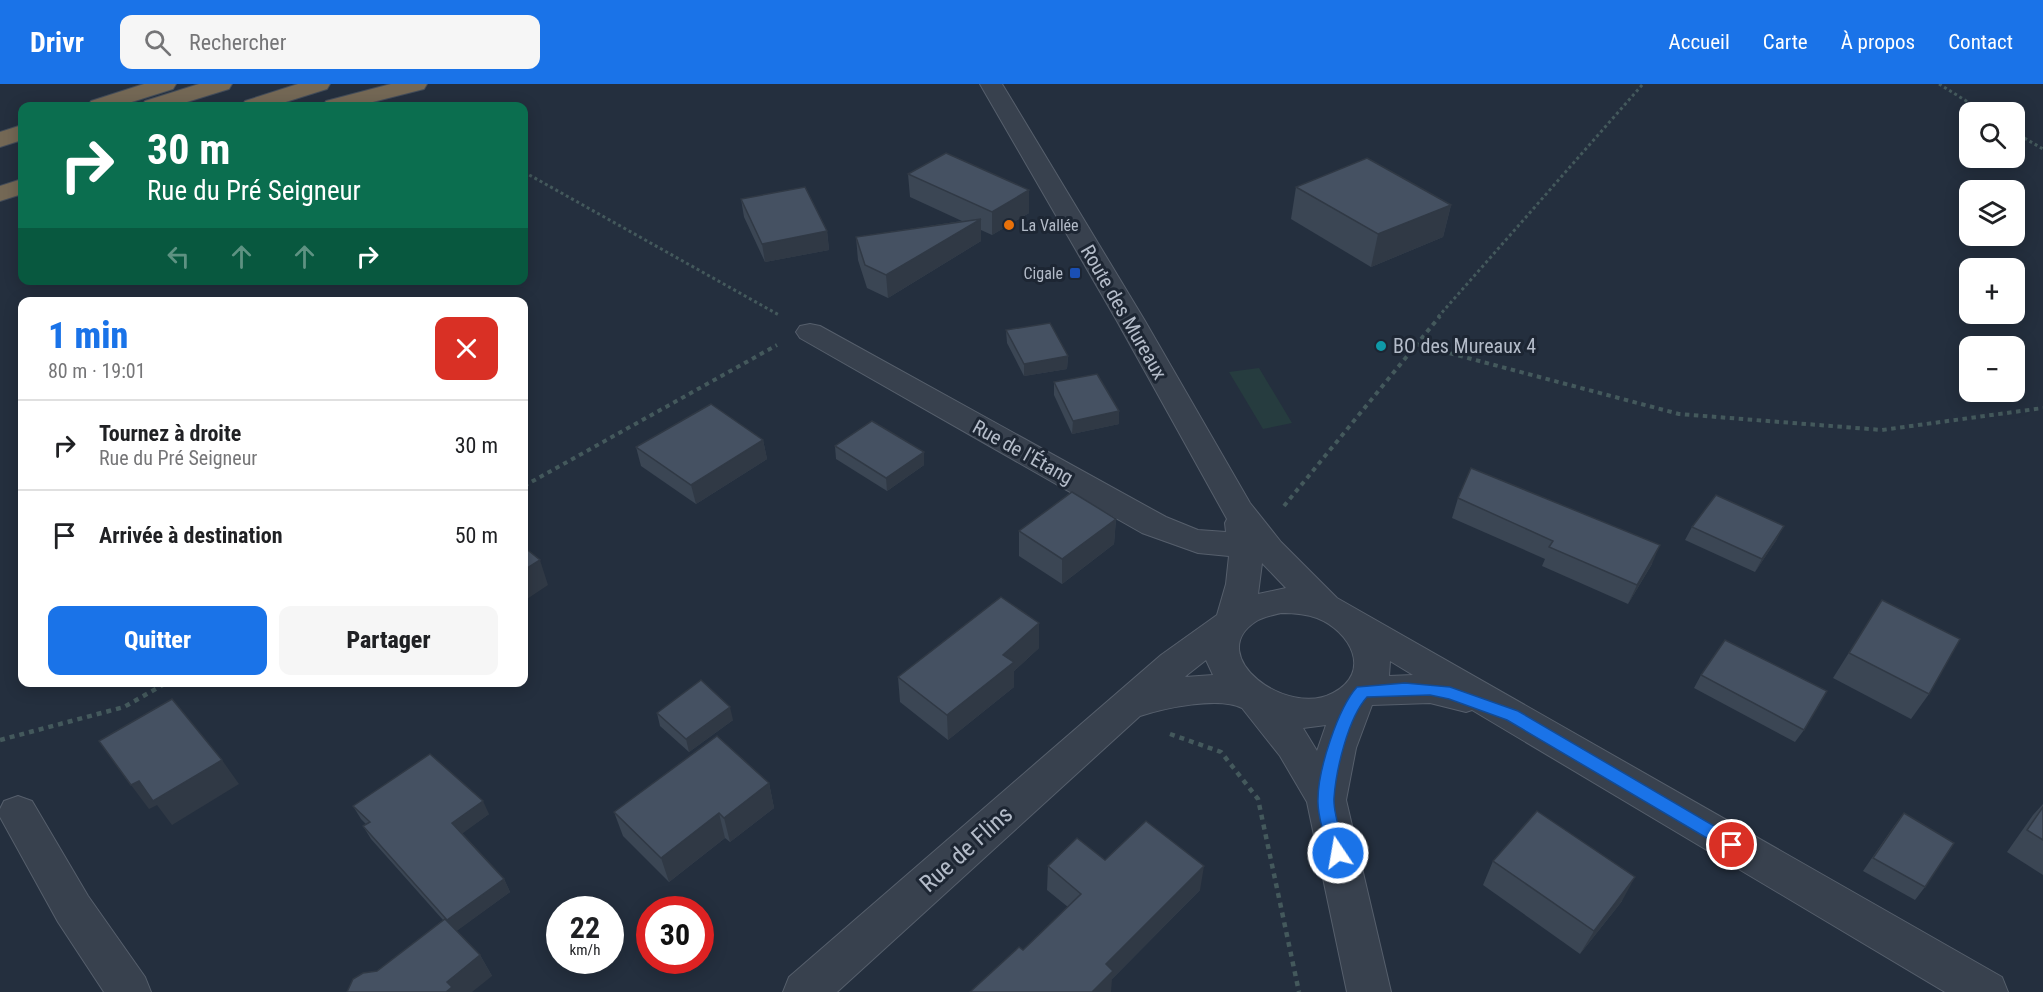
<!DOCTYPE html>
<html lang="fr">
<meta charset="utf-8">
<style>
:root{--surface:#fff;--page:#f6f6f6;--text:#202124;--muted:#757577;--line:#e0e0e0;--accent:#1a73e8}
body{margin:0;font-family:"Roboto Condensed",sans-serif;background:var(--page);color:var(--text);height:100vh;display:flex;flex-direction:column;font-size:22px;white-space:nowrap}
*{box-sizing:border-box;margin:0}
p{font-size:20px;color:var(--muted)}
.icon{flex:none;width:33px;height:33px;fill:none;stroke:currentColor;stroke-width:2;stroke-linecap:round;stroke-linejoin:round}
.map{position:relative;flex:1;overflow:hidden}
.details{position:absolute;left:18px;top:213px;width:510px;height:390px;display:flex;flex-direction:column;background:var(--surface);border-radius:12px;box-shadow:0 3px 15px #0003}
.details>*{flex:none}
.banner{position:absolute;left:18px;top:18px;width:510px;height:183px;border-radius:12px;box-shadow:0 3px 15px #0003;background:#0b6e4f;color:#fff;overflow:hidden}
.tools{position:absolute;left:1959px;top:18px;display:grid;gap:12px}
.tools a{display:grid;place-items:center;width:66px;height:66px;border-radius:12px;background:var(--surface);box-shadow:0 3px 15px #0003;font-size:30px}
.speed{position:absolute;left:546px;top:812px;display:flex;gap:12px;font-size:30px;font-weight:700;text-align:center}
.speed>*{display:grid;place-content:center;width:78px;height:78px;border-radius:50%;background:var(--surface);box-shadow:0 3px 15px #0003;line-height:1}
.speed small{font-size:15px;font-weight:400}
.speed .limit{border:9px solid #d22;background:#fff;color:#111}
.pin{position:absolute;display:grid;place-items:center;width:51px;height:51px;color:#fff;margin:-26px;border:3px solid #fff;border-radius:50%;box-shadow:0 2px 6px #0007}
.me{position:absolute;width:66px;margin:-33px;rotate:348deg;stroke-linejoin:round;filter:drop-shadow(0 0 4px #0008)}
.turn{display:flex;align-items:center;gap:21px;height:126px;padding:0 30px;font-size:27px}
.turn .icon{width:78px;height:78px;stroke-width:2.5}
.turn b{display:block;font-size:42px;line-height:51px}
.lanes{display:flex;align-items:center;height:57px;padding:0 30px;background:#0003;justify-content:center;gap:30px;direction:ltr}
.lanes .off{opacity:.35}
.round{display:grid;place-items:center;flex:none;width:63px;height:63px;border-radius:12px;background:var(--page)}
.headline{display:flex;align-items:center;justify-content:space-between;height:102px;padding:0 30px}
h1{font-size:36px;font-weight:800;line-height:45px;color:var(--accent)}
.cta{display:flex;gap:12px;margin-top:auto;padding:12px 30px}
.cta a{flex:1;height:69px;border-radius:12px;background:var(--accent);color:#fff;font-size:24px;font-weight:800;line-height:69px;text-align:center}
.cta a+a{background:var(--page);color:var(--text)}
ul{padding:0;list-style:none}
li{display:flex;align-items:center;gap:18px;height:90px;padding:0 30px;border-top:2px solid var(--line)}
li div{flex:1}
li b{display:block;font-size:22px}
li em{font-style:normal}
header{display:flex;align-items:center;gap:36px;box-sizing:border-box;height:84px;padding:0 30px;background:var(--accent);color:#fff}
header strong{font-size:28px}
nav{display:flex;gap:33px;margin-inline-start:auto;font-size:21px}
.search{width:420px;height:54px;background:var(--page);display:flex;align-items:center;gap:15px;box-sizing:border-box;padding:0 21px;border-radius:12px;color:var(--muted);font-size:22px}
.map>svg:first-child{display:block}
</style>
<header>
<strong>Drivr</strong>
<div class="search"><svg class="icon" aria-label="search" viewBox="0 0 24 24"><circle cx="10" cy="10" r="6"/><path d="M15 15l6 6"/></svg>Rechercher</div>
<nav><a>Accueil</a><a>Carte</a><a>À propos</a><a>Contact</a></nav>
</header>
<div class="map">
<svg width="2043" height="908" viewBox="0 0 2043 908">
<rect width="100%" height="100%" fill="#242f3e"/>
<path fill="#263c3f" d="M1259,284L1292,339L1263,345L1229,288Z"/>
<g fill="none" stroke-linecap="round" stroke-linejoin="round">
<g stroke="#565f6c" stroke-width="2">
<g id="minor">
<path d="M980,0H1002L1145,237L1250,419L1281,458L1337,514L2002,893L2008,908H1945L1472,626L1466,628L1430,619L1372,621L1356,664L1346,716L1391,908H1347L1307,718L1280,672L1242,624C1219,612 1164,624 1140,632L837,908H783L789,893L1161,571L1217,531L1226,500L1229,472L1198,469L1142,449L800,254L796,248L800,242L810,240L820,242L1166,433L1198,446L1226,448L1225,439L1227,435L1117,237ZM1262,479L1286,504L1258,510ZM1281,529C1293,529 1306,530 1317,534C1350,547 1373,588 1333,609C1287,634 1204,572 1255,538C1262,533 1273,531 1281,529ZM1206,576L1213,591L1185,593L1187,591ZM1390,577L1413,591L1389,592ZM1326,641L1317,667L1303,644Z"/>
<path d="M18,712L32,717L88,812L145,893L151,908H104L58,838L0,733V725L4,717Z"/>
</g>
</g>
<g stroke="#434c59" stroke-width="2">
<g id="highway">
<path d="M144,0H176L173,5L119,22H88L91,17Z"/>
<path d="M199,0H232L229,5L174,22H142L145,17Z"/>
<path d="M298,0H330L327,5L273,22H242L245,17Z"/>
<path d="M391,0H427L424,5L357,22H323L326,17Z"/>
<path d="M22,41V56L0,63V48Z"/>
<path d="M22,95V110L0,117V102Z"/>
</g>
</g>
<g stroke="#44595c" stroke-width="3" stroke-dasharray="3 3" stroke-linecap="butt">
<path d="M1939,0L1984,28"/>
<path d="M2014,48L2043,65"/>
<path d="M524,88L779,231"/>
<path d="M1438,233L1643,0"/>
</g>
<g stroke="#44595c" stroke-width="4" stroke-dasharray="4.5 4.5" stroke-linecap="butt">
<path d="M1415,260L1679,330L1882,346L2043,324"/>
<path d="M524,402L777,261"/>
<path d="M1284,422L1440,232"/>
</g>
<g stroke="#44595c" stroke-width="4.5" stroke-dasharray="5 5" stroke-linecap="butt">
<path d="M1170,650L1221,668L1258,715L1299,908"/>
<path d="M0,656L124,623L168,598"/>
</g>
<use href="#minor" fill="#38414e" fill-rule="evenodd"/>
<use href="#highway" fill="#746855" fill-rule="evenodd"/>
</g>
<g fill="#3b4654">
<path d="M908,90L1029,106V129L992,151L981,146V157L888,214L867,204L858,176L856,153L962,137L910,113Z"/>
<path d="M1296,103L1451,121L1443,153L1371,183L1291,135Z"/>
<path d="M741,115L827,147L829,166L765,178L744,133Z"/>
<path d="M1006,246L1068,272L1067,285L1024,292L1007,259Z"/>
<path d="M1054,298L1119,340L1072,350L1054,311Z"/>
<path d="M763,356L767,375L696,420L641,382L636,363Z"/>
<path d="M835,362L924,368V381L887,407L836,375Z"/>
<path d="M1458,414L1652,480L1628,520L1542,482L1545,475L1452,434Z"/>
<path d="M1116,435L1114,460L1062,500L1019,472V447Z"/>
<path d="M1692,443L1777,455L1755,488L1685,456Z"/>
<path d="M1882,516L1929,610L1911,635L1833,594Z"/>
<path d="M1039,564L1014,587V603L948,656L900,618L898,593Z"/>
<path d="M1701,591L1804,646L1795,658L1694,604Z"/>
<path d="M657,629L733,636L689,668L660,642Z"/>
<path d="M769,699L774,724L730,758L725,754L669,798L623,752L614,728Z"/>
<path d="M2043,720V791L2007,768L2033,731Z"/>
<path d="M353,722L489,730L462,749L504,795L510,808L456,847L480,871L492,892L377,887L443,836L371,755L363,742L366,740L361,735Z"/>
<path d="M1904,729L1925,803L1915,816L1863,787L1894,742Z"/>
<path d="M1105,776L1200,806L1112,895L1023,866L1068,823L1047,806L1048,782Z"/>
<path d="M1493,777L1622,817L1580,870L1483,801Z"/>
</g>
<g fill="#303945">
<path d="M1029,106V129L992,151V128Z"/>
<path d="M1451,121L1443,153L1371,183L1378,150Z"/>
<path d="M981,135V157L888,214L886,191Z"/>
<path d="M827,147L829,166L765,178L762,160Z"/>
<path d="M1068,272L1067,285L1024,292V280Z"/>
<path d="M1119,327V340L1072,350L1073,337Z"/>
<path d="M763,356L767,375L696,420L691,401Z"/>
<path d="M924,368V381L887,407L886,394Z"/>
<path d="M1116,435L1114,460L1062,500V475Z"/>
<path d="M1784,442L1777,455L1755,488L1762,475Z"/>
<path d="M1660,461L1652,480L1628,520L1637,501Z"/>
<path d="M540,476L548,501L524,517V486Z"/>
<path d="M1039,539V564L1014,587V603L948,656L947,631L1003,571Z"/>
<path d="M730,623L733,636L689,668L686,655Z"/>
<path d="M222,676L239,700L172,741L157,721L149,725L131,701L139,697Z"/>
<path d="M769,699L774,724L730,758L724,734Z"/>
<path d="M483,717L489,730L459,752L452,739Z"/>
<path d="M719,729L725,754L669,798L661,774Z"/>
<path d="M1204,782L1200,806L1112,895L1111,908H1092L1106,880Z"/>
<path d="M1635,793L1622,817L1580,870L1594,847Z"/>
<path d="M504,795L510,808L454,849L447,836Z"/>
<path d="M480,871L492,892L472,908H446L447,898Z"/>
</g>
<g fill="#455162" stroke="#303945" stroke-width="1.5">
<path d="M946,69L1029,106L992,128L908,90Z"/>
<path d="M1367,74L1451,121L1378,150L1296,103Z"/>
<path d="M805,103L827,147L762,160L741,115Z"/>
<path d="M981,135L886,191L865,181L856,153Z"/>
<path d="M1050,239L1068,272L1024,280L1006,246Z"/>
<path d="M1097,290L1119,327L1073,337L1054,298Z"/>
<path d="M711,320L763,356L691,401L636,363Z"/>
<path d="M872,337L924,368L886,394L835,362Z"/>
<path d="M1471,384L1660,461L1637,501L1549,463L1553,457L1458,414Z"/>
<path d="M1072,408L1116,435L1062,475L1019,447Z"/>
<path d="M1716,411L1784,442L1762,475L1692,443Z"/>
<path d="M524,463L540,476L524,486Z"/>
<path d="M1001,513L1039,539L1003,571L1014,578L947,631L898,593Z"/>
<path d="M1882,516L1960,555L1929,610L1849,569Z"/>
<path d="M1725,556L1827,607L1804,646L1701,591Z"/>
<path d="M701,596L730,623L686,655L657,629Z"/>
<path d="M172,615L222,676L153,717L139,697L131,701L99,657Z"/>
<path d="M717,652L769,699L724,734L719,729L661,774L614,728Z"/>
<path d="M430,670L483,717L452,739L504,795L447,836L363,742L370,738L353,722Z"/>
<path d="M2043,723V756L2027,746Z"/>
<path d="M1537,727L1635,793L1594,847L1493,777Z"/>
<path d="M1904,729L1954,759L1925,803L1873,774Z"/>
<path d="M1146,737L1204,782L1106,880L1113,887L1092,908H970L1019,863L1023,866L1081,810L1048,782L1077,754L1105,776Z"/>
<path d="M445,835L480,871L447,898L452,903L446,908H347L353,895L363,889L377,887Z"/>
</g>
<path fill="#1a73e8" stroke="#114b97" stroke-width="1.5" d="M1405,599L1450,603L1518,627L1738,756L1741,761L1738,766L1732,768L1727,766L1507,636L1449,615L1430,611L1367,613C1348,634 1336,686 1334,714C1333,731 1342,752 1346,769L1344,774L1338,776L1332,774C1326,762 1317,729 1318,715C1318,686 1338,624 1357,603Z"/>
<circle fill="#e8710a" stroke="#1d2633" stroke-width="2" cx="1009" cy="141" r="6"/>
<rect fill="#1a4fb4" stroke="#1d2633" stroke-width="2" x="1069" y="183" width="12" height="12" rx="3"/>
<circle fill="#0f9aa8" stroke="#1d2633" stroke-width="2" cx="1381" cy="262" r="6"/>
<g text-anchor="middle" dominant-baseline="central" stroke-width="6" stroke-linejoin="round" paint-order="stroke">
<g font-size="16" fill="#b4bcc9" stroke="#1d2633" text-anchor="start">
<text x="1021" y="141">La Vallée</text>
<text x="1063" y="189" text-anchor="end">Cigale</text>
</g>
<g font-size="20" fill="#b4bcc9" stroke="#1d2633">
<text transform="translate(1124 228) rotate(60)">Route des Mureaux</text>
<text transform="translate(1023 368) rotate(29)">Rue de l'Étang</text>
</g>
<g font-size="20" fill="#b4bcc9" stroke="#1d2633" text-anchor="start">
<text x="1393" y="262">BO des Mureaux 4</text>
</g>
<g font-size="24" fill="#b4bcc9" stroke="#1d2633">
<text transform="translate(966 765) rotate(-42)">Rue de Flins</text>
</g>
</g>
</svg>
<div class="tools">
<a><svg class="icon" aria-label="search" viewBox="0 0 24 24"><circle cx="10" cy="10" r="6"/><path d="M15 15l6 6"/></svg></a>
<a><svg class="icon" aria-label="layers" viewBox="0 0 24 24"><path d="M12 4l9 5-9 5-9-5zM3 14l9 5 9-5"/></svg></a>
<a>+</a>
<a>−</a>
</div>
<div class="speed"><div>22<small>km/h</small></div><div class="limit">30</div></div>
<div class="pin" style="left:1732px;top:761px;background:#d93025"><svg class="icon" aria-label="arrive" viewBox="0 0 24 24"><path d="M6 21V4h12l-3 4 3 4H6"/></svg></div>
<svg class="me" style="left:1338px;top:769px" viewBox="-20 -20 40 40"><circle r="17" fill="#1a73e8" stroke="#fff" stroke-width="3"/><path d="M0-11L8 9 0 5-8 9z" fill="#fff"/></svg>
<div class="banner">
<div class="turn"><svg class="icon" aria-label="right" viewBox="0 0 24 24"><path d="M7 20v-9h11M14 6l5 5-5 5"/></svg><div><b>30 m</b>Rue du Pré Seigneur</div></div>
<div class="lanes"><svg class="icon off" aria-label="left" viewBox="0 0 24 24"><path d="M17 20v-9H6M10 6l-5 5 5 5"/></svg><svg class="icon off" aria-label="ahead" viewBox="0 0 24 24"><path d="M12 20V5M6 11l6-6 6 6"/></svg><svg class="icon off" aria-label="ahead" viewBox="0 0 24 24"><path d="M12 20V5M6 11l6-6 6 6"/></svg><svg class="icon" aria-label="right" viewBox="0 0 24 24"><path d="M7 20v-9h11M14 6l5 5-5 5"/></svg></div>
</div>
<section class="details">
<div class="headline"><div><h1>1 min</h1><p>80 m · 19:01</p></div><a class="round" style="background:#d93025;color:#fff"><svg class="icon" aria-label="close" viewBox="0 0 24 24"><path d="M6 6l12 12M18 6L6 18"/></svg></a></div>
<ul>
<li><svg class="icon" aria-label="right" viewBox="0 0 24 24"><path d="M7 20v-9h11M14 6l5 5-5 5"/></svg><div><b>Tournez à droite</b><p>Rue du Pré Seigneur</p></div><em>30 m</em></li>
<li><svg class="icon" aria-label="arrive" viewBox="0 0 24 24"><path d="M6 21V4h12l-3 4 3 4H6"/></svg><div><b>Arrivée à destination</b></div><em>50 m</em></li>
</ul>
<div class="cta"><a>Quitter</a><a>Partager</a></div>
</section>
</div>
